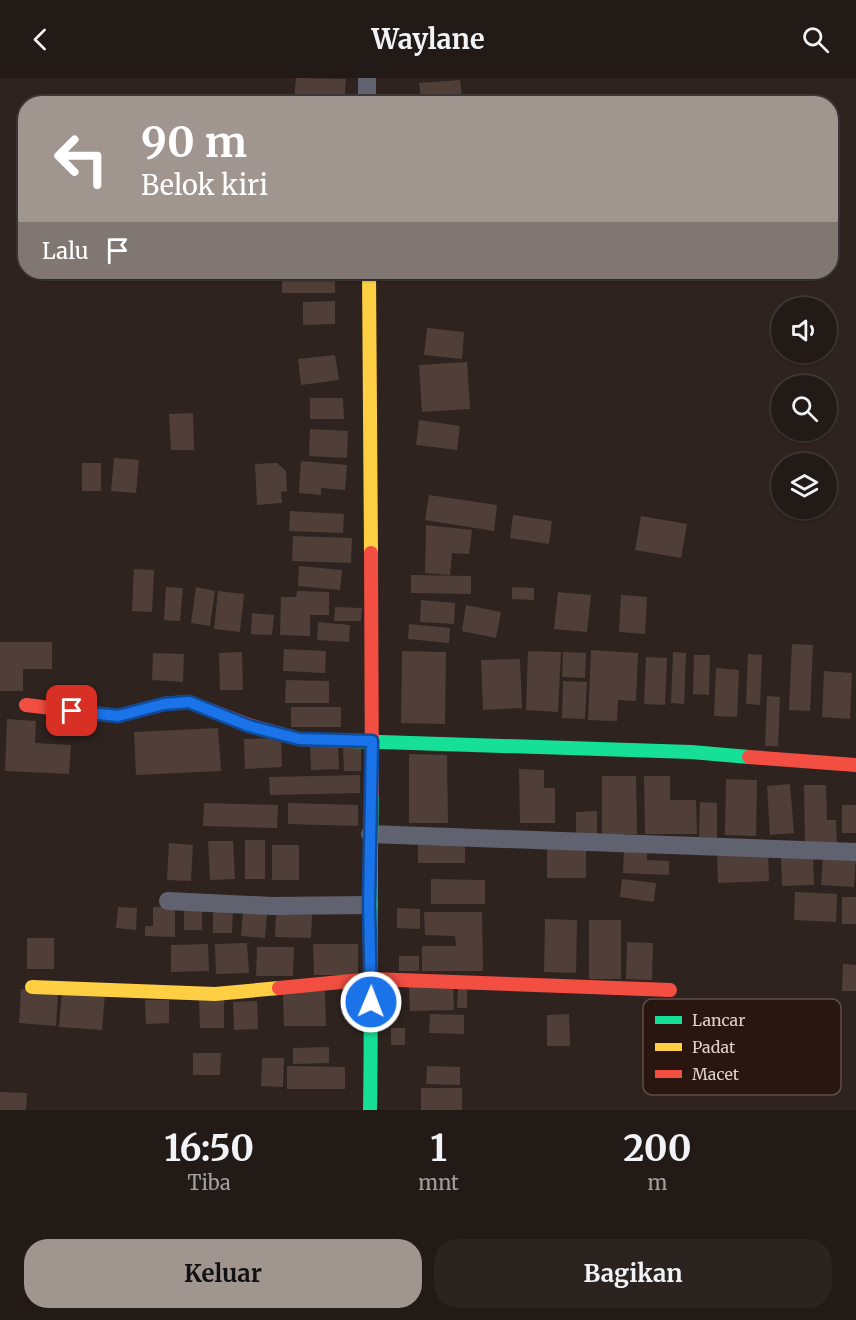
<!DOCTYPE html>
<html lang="id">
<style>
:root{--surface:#221a17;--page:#2a2320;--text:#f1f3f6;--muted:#a2a1a1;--line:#3f3836;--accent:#a19590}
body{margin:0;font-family:Merriweather,serif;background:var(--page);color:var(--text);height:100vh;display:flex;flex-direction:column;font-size:22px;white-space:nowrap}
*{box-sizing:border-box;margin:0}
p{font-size:20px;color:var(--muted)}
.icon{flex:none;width:33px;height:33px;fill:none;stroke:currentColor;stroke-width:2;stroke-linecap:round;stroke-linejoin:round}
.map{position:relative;height:1032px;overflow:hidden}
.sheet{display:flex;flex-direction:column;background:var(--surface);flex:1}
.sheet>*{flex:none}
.top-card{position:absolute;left:18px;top:18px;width:820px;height:183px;border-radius:24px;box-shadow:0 2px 4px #0004,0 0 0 2px var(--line);background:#a19590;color:#fff;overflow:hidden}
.controls{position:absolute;left:771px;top:219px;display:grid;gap:12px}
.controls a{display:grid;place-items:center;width:66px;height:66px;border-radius:50%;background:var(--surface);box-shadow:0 2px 4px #0004,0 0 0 2px var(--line);font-size:30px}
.pin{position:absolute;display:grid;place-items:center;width:51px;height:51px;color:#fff;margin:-26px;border-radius:12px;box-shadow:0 3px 9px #0006}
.me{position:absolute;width:66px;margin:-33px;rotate:1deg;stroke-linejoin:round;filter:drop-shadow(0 0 4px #0008)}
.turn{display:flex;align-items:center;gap:21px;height:126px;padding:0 24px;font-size:27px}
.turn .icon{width:78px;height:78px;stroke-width:2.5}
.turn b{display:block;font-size:42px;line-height:51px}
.then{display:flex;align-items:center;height:57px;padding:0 24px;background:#0003;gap:12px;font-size:22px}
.eta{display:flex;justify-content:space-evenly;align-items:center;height:102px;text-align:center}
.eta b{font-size:36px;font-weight:700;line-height:42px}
.action{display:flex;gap:12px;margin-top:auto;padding:12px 24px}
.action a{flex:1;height:69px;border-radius:24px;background:var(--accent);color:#111;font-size:24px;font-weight:700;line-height:69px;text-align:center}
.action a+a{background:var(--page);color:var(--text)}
header{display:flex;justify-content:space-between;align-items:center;height:78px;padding:0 24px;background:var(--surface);font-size:27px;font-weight:700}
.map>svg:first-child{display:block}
</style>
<header><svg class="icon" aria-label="back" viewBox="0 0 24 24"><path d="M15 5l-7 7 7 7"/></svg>Waylane<svg class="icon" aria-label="search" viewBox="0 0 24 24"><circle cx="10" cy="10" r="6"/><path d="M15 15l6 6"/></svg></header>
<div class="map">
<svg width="856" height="1032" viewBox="0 0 856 1032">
<rect width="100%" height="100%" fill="#2e231f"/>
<g fill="#4f3f38">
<path d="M296,0L346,1L344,25L294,23Z"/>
<path d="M460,2L462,18L421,22L419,5Z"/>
<rect x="282" y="195" width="53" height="20"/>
<path d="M335,223V246L303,247V224Z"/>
<path d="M427,250L464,254L462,281L424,277Z"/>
<path d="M335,277L339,302L301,307L298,281Z"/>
<path d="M467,284L470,331L422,334L419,287Z"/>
<path d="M310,320H343L344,341H310Z"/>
<path d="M193,335L194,372H171L169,336Z"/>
<path d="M419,342L460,348L457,372L416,367Z"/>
<path d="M310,351L348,353L347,380L309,378Z"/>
<path d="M114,380L139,382L136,415L111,413Z"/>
<path d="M301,383L347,387L345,412L321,410V417L299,415Z"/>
<rect x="82" y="385" width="19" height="28"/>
<path d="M277,385L286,393L287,413L281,414L282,425L257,427L255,386Z"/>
<path d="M429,417L497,427L494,453L425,442Z"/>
<path d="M290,433L344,436L343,455L289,453Z"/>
<path d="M513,437L552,443L549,466L510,460Z"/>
<path d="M641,438L687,446L681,480L635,472Z"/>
<path d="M426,447L472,452L469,476L452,475L450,497L425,495Z"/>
<path d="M293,458L352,460L351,485L292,483Z"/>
<path d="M299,488L342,492L340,512L298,508Z"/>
<path d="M134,491L154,492L152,534L132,533Z"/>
<path d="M411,497L471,498V516L411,515Z"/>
<path d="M166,509L183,510L180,543L164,542Z"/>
<path d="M196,509L215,513L210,548L191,545Z"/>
<path d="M512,509L534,510V522L512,521Z"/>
<path d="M218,513L244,516L240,554L214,551Z"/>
<path d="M297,513L329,514V537H310V558L280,557L281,519H296Z"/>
<path d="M558,514L591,517L587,554L554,551Z"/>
<path d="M621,517L647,519L645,556L619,554Z"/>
<path d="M421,522L455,525L454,546L420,544Z"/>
<path d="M466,527L501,534L496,560L462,553Z"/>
<path d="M335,529L362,530L361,543H334Z"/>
<path d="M252,535L274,537L272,557L251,556Z"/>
<path d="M318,544L350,547L349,564L317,562Z"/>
<path d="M409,546L450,550L449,565L408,561Z"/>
<path d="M0,564H52V591H23V613H0Z"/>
<path d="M792,566L813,567L810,633L789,632Z"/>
<path d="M284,571L326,573L325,595L283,593Z"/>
<path d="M591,572L638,575L636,623L618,622L617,643L588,642Z"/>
<path d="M402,573L446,574L445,646L401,645Z"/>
<path d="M528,573L561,574L558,634L526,632Z"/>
<path d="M242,574L243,612H220L219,575Z"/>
<path d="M563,574L586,575L585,600L562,599Z"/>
<path d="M673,574L686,575L684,626L671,625Z"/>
<path d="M153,575L184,576L183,604L152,602Z"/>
<path d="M748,576L762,577L760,627L746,626Z"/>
<path d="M694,577H710L709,617L693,616Z"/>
<path d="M646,579L667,580L665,627L644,626Z"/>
<path d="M520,581L522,630L483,632L481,582Z"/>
<path d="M716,590L739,592L737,639L714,638Z"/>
<path d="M824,593L852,595L850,641L822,639Z"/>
<path d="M286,602L329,603V625H285Z"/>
<path d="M563,603L587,604L585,641L562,640Z"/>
<path d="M767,618L780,619L778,668H765Z"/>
<rect x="291" y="629" width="50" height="20"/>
<path d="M7,641L36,643L35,665L71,667L69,696L5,693Z"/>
<path d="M218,650L221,693L136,697L134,654Z"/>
<path d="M281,660L282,689L245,691L244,661Z"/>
<path d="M338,668L339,691L311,692L310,669Z"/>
<path d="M361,668V693H344L343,669Z"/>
<path d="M409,676L447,677L448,745H409Z"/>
<path d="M519,691L544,692V710H555V745H520Z"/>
<path d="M360,697V715L270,717L269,699Z"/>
<path d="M602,698H636L637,756H602Z"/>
<path d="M644,698H670V722H696L697,756H645Z"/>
<path d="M726,701L757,702L756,758L725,757Z"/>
<path d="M790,706L794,755L770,757L767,708Z"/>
<path d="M804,707H826L827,742H836L837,767L805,768Z"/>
<path d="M700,724L717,725V760L699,759Z"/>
<path d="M204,725L278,727L277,750L203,748Z"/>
<path d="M288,725L358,727V748L288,746Z"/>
<rect x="842" y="727" width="14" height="28"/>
<path d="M597,733V756H576V734Z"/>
<rect x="245" y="762" width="20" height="39"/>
<path d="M208,763H233L235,801L210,802Z"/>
<path d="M418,763L465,764V785H418Z"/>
<path d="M169,765L193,767L191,803L167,802Z"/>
<rect x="272" y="767" width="27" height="35"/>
<rect x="547" y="768" width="39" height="32"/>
<path d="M624,771L647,772V782L669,783V797L623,795Z"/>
<path d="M768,772L769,803L718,805L717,774Z"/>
<path d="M813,777L814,807L782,808L781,778Z"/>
<path d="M823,779L856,780L854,809L821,807Z"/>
<path d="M431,801L485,802V826H431Z"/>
<path d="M622,801L656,805L654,824L620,819Z"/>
<path d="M795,814L837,816L836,844L794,842Z"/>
<rect x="842" y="819" width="14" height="27"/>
<path d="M118,829L137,830L136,852L116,850Z"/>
<path d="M153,829H175V859L145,858V848H153Z"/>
<path d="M397,830L420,831V851L397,850Z"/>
<rect x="184" y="833" width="18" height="19"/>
<path d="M213,833H233L232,855H213Z"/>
<path d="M243,834L267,836L265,860L241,858Z"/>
<path d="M424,834H482L483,893H422V868H456L455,858L425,857Z"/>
<path d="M276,836L312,837L311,860L275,859Z"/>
<path d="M545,841L577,842L576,895L544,894Z"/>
<rect x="589" y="842" width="32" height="59"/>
<rect x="27" y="860" width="27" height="31"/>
<path d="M627,864L653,865L652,902L626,901Z"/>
<path d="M247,865L249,895L216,896L215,866Z"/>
<path d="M208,866L209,893L171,894V867Z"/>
<path d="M313,866H358V897H314Z"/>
<path d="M257,869H294L293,898H256Z"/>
<rect x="399" y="878" width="20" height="15"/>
<path d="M843,886L856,887V913H842Z"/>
<path d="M409,906H453L454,932L410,933Z"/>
<path d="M458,909L467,910V930H457Z"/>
<path d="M21,911L58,914L56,948L19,945Z"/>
<path d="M62,913L105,916L102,952L59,949Z"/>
<path d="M283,913H325L326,948H284Z"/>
<path d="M145,922H169V945L146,946Z"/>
<path d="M199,922H224V950H200Z"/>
<path d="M257,923L258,951L234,952L233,924Z"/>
<path d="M430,936L464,937V956L429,955Z"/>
<path d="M569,936L570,968H547V937Z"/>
<rect x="391" y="950" width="14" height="17"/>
<path d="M329,969V985L293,986V970Z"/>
<path d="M193,975H221L220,997H193Z"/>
<path d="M262,980H284L283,1009L261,1008Z"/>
<path d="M287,988L345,989V1011H287Z"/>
<path d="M427,988L460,989V1007L426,1006Z"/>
<rect x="421" y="1010" width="41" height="22"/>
<path d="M0,1014L27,1015L26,1032H0Z"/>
</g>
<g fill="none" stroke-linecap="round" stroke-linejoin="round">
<g stroke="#60636f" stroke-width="18">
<path d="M367,0V26"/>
<path d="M370,756L856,774"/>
<path d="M168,823L272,828L369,827"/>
</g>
<g stroke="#16e098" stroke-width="14">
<path d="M350,663L691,674L749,679"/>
<path d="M370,1032C372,927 369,822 372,716"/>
</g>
<g stroke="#ffcf43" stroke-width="14">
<path d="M369,194L371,475"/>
<path d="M32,909L215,916L279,910"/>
</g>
<g stroke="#f24e42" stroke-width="14">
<path d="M371,475L372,716"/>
<path d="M26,627L118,638L164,626L189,624L249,647L299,661L350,663"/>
<path d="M749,679L856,687"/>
<path d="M279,910L372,901L670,912"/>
</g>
</g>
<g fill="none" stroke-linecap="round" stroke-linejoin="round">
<g stroke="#114b97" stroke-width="15">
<path id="route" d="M72,633L118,638L164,626L189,624L249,648L299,661L372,663L369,827L371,924"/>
</g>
<use href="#route" stroke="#1a73e8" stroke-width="10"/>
</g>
<rect x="643" y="921" width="198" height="96" rx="9" fill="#291610" stroke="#604e49" stroke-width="1.5"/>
<rect x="655" y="938" width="27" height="8" fill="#16e098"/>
<rect x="655" y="965" width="27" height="8" fill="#ffcf43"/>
<rect x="655" y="992" width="27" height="8" fill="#f24e42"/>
<g font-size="16" fill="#dfd2cd">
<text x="692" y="948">Lancar</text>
<text x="692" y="975">Padat</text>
<text x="692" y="1002">Macet</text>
</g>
</svg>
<div class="controls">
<a><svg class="icon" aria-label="sound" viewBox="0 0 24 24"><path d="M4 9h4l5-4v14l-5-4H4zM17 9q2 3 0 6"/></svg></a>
<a><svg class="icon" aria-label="search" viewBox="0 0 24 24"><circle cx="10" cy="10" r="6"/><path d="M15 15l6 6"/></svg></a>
<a><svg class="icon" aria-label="layers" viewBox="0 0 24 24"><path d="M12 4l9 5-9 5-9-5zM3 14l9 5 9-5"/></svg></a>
</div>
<div class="pin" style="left:72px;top:633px;background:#d93025"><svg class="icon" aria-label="arrive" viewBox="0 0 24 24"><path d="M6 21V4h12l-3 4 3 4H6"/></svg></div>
<svg class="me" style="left:371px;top:924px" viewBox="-20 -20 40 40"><circle r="17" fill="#1a73e8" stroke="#fff" stroke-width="3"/><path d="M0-11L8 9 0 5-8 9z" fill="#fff"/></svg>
<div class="top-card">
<div class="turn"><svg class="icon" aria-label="left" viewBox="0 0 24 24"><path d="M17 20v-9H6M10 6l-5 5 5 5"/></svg><div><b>90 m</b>Belok kiri</div></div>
<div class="then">Lalu<svg class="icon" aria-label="arrive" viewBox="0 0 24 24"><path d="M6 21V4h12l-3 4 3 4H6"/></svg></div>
</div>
</div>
<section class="sheet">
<div class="eta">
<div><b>16:50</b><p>Tiba</p></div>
<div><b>1</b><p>mnt</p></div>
<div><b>200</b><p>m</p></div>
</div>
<div class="action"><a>Keluar</a><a>Bagikan</a></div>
</section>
